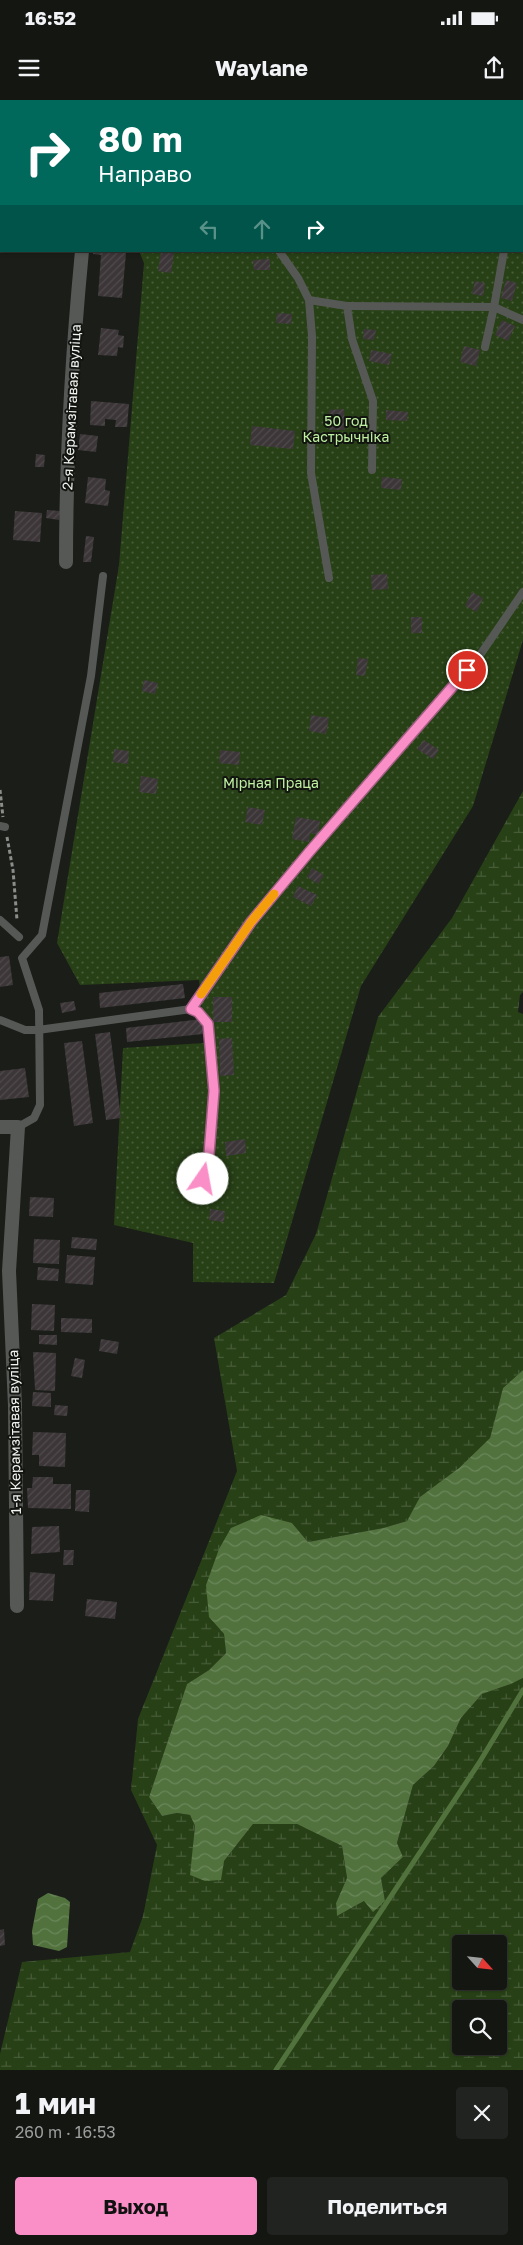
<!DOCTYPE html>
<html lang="ru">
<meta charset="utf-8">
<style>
:root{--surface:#141612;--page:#212320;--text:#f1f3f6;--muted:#9d9f9f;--line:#333532;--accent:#fa8fc8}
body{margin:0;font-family:"Golos Text",sans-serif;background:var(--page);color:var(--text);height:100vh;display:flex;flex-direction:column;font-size:19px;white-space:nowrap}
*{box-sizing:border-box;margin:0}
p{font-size:16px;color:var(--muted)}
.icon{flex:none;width:28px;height:28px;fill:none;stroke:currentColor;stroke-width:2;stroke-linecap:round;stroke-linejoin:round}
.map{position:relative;height:1970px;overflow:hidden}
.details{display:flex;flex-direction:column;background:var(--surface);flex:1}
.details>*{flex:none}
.hud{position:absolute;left:0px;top:0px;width:524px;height:152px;box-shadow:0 1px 4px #0004,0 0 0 1px var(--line);background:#00695c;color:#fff;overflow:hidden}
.needle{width:32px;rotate:117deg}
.buttons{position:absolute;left:452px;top:1835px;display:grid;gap:10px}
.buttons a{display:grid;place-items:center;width:55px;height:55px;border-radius:5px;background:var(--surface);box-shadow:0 1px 4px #0004,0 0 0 1px var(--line);font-size:25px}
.pin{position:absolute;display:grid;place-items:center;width:42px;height:42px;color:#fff;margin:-21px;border:2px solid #fff;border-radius:50%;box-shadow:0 1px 5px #0007}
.me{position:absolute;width:55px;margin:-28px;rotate:12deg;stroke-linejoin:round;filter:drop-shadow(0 0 4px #0008)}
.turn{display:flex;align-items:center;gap:18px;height:105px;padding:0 15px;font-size:22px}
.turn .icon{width:65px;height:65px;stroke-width:2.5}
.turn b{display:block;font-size:35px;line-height:42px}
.lanes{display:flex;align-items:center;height:48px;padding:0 15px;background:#0003;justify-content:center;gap:25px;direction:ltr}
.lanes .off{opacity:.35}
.round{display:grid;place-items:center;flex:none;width:52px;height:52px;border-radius:5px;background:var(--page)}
.overview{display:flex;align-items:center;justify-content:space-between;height:85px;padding:0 15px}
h1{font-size:30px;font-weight:700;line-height:38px}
.cta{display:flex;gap:10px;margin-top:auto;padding:10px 15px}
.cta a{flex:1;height:58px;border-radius:5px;background:var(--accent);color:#111;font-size:20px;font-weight:700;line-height:58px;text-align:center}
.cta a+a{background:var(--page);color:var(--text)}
.status{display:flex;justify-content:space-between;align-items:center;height:35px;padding:0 25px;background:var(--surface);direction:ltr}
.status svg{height:14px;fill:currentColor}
header{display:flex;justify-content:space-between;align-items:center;height:65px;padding:0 15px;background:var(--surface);font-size:22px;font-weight:700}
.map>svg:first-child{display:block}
</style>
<div class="status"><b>16:52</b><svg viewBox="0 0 49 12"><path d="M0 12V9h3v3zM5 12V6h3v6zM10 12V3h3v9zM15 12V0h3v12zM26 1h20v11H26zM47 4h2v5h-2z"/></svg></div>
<header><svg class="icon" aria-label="menu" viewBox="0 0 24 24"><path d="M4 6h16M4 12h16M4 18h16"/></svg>Waylane<svg class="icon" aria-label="share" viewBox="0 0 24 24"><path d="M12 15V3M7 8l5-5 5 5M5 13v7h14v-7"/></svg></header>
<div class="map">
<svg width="523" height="1970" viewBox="0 0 523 1970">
<defs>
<pattern id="wetland-marsh" width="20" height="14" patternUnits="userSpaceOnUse" patternTransform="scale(1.25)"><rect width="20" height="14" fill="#274016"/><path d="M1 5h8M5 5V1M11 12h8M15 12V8" fill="none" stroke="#475c38"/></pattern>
<pattern id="park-dots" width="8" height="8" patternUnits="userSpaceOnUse" patternTransform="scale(1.25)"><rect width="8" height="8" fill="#274016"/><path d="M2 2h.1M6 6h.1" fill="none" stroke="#475c38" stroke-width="1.8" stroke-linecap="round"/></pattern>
<pattern id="water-waves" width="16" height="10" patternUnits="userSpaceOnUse" patternTransform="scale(1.25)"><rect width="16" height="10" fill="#51723d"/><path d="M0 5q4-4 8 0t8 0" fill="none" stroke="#6a875a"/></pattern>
<pattern id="building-hatch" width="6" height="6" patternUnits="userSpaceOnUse" patternTransform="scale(1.25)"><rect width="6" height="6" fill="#3c3639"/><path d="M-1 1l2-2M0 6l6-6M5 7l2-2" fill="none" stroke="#4f4a4c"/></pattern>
</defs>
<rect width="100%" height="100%" fill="#1a1d18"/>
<path fill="url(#wetland-marsh)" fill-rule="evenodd" d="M523,691V892L520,895L518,912L523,914V1270L503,1288L490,1338L459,1368L421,1397L407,1421L383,1428L308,1442L292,1423L209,1517L224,1534L226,1553L209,1570L187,1584L149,1697L162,1716L177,1713L190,1715L195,1726L191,1775L224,1761L253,1724H297L342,1746L347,1778L336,1803L337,1816L364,1801H385L381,1778L403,1757L397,1743L413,1685L434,1666L448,1646L461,1618L482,1594L511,1584L523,1578V1970H0V1954L22,1862L130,1852L143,1816L157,1745L131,1690L138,1619L237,1371L214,1238L286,1195L316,1134L378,917L452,818ZM461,1844H499V1881H461ZM461,1909H499V1946H461Z"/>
<g fill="url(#park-dots)">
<rect x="59" y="0" width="140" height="1"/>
<path d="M245,0H523V540L473,706L361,886L274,1183L193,1182V1143L114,1125L123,948L205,943L199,880L80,885L57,843L119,465L144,163L139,151H522V1Z"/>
</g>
<g fill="url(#water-waves)">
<path d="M523,1270V1578L511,1584L482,1594L461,1618L448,1646L434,1666L413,1685L397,1743L403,1757L381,1778L385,1801L373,1812L364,1801L337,1816L336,1803L347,1778L342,1746L297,1724H253L224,1761L221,1780L205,1781L190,1775L195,1726L190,1715L177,1713L162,1716L149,1697L187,1584L209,1570L226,1553L224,1534L209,1517L206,1485L219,1449L231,1428L261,1415L292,1423L308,1442L383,1428L407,1421L420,1397L459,1368L490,1338L503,1288Z"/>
<path d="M48,1793L65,1798L70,1802L67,1847L59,1851L33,1845L32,1831L38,1799Z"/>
</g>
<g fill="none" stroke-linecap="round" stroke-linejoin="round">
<path stroke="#51723d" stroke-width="5" d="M276,1970L479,1663L523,1590"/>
</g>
<g fill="url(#building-hatch)">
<path d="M93,151L126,153L122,198L98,196L101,155L93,154Z"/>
<path d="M161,152L174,153L171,173L158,171Z"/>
<path d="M270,159V170H254L253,160Z"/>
<path d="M506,180L517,183L512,201L501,198Z"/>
<path d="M475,181L485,183L483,196L472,194Z"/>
<path d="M277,213L292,214L291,224L276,223Z"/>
<path d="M502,220L515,226L508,241L495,235Z"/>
<path d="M101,228L119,230L118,235L124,236L123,248L118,247L117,256L98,255Z"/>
<path d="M364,229L376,230L374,240L363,239Z"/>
<path d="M464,246L480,250L476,266L460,262Z"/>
<path d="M371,250L392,254L389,265L369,261Z"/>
<path d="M91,301L129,304L127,327H115L116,320L105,319V326L90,325Z"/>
<path d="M344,309L345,330H329V310Z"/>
<path d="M386,310L408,312L407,321L386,320Z"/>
<path d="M252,326L295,331L293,349L250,345Z"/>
<path d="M80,334L98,336L96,352L78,350Z"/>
<path d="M36,354L45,355L44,367H35Z"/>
<path d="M88,377L106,379L105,390L110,391L108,406L85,403Z"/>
<path d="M382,377L402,379L401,390L381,388Z"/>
<path d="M47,410L60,411L59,420L46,418Z"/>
<path d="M15,411L42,413L40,442L13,440Z"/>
<path d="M86,436L94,437L91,462H83Z"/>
<path d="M387,474L388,489L372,490L371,475Z"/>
<path d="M472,492L483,498L477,512L465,506Z"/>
<rect x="411" y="517" width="11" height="16"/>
<path d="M358,558L368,559L365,576L356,575Z"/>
<path d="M144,580L158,583L155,594L142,591Z"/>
<path d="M311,615L329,618L326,634L309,631Z"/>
<path d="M424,640L439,650L433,659L417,649Z"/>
<path d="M114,649L129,651L128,664L113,662Z"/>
<path d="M220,650L240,652L239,665L219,663Z"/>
<path d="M141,676L158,679L156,694L139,692Z"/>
<path d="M248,707L265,710L262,725L245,722Z"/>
<path d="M296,717L320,721L318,735L310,733L309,742L292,739Z"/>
<path d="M312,768L324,775L318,784L307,777Z"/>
<path d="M298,786L317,795L311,806L293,797Z"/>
<path d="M9,856L13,885L0,887V857Z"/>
<path d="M183,884L185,898L100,908L99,893Z"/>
<rect x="213" y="897" width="19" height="25"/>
<path d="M74,901L76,910L62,913L60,903Z"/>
<path d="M202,919L203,934L127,942L126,928Z"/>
<path d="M110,932L121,1018L106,1020L95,934Z"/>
<path d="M232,938L234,975L220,976L219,939Z"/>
<path d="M82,941L93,1023L74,1026L64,943Z"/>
<path d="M25,968L29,997L0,1000V971Z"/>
<path d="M245,1039L246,1053L226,1056L225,1042Z"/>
<path d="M30,1097L54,1098L53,1117L29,1116Z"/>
<path d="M210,1109L225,1111L224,1122L209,1120Z"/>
<path d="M72,1137L97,1139L96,1150L71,1148Z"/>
<path d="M34,1139L60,1140L59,1164L33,1163Z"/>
<path d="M67,1155L95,1157L93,1185L65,1183Z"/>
<path d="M38,1167L59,1169L58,1181L37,1180Z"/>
<path d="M32,1204L55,1205L54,1231L31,1230Z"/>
<path d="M61,1218L92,1219V1233L61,1232Z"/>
<path d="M39,1235H57V1245L39,1244Z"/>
<path d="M101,1239L119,1242L117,1254L99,1251Z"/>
<path d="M33,1252L56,1253L55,1291L35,1290Z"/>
<path d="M75,1258L85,1260L82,1278L71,1276Z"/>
<path d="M33,1292L51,1293V1307L32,1306Z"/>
<path d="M55,1305L68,1306L67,1316L54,1315Z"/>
<path d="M33,1332L66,1333L65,1367L39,1366V1355H32Z"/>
<path d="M33,1377H53V1384H71V1409L28,1408L27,1388H32Z"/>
<path d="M76,1390H90L89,1412L75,1411Z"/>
<path d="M59,1426L60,1452L31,1454L32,1427Z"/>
<path d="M64,1450H74L73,1465H63Z"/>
<path d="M30,1472L55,1474L53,1501L29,1500Z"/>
<path d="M87,1499L117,1502L115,1519L85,1516Z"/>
<path d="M4,1829L5,1845L0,1846V1830Z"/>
</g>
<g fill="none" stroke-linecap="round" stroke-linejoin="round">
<g stroke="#8a8d89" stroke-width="3" stroke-dasharray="4 2.5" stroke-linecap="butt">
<path d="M0,690L3,717"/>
<path d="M7,737L13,770L17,820"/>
</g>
<g stroke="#565855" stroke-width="8">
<path d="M126,0V1"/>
<path d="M310,1L311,0"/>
<path d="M522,53L523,50"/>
<path d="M279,151L298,178L309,200L312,236L311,373L329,478"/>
<path d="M309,200L347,206L352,239L373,301L372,370"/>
<path d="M347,206L494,207L504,151"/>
<path d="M485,247L494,207L523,220"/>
<path d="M0,726L5,727"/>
<path d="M0,820L19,837"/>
<path d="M191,909L251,823L310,751L480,555L523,492"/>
<path d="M0,920L25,930H38L191,909L198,912L208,924L214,991L209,1054L203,1079"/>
<path d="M18,1027L34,1018L40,1005L39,910L22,858L42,835L91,576L103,476"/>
</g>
<g stroke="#565855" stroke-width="14">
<path d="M0,92H1"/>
<path d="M66,462C66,358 72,255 82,151"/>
<path d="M0,1027H18L9,1171L15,1306L17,1506"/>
</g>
</g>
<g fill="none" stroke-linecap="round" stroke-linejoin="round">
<g stroke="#a25d82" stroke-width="12">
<path id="route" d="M203,1079L209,1054L214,991L208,924L198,912L191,909L251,822L310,751L467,570"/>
</g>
<use href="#route" stroke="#fa8fc8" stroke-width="9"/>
<path stroke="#f59e0b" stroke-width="9" d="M201,894L251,822L274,794"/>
</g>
<g text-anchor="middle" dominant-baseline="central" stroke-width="4" stroke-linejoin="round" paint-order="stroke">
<g font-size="14" fill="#f2f4f1" stroke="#11140f">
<text transform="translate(71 307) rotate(-87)">2-я Керамзітавая вуліца</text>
<text transform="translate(14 1332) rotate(-91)">1-я Керамзітавая вуліца</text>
</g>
<g font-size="14" fill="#bff1a1" stroke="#11140f">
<text x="346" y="320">50 год<tspan x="346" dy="16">Кастрычніка</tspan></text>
<text x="271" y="682">Мірная Праца</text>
</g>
</g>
</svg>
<div class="buttons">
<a><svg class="needle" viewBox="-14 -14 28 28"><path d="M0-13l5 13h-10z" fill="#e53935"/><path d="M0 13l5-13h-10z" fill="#9d9f9f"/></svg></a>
<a><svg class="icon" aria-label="search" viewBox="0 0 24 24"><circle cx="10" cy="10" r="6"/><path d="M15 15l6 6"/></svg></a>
</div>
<div class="pin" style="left:467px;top:570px;background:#d93025"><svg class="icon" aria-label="arrive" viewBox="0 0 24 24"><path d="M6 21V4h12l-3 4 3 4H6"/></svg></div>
<svg class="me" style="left:203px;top:1079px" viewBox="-20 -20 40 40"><circle r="19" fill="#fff"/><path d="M0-13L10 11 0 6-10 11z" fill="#fa8fc8"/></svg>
<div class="hud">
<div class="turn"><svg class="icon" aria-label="right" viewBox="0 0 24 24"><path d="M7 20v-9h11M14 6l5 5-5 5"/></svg><div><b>80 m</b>Направо</div></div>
<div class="lanes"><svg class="icon off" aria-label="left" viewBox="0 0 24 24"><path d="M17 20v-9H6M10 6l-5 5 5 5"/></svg><svg class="icon off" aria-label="ahead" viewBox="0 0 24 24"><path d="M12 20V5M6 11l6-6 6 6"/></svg><svg class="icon" aria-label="right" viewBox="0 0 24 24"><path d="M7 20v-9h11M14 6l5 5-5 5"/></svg></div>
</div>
</div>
<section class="details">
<div class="overview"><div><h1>1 мин</h1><p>260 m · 16:53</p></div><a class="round"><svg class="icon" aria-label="close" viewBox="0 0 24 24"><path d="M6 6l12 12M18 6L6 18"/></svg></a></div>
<div class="cta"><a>Выход</a><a>Поделиться</a></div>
</section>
